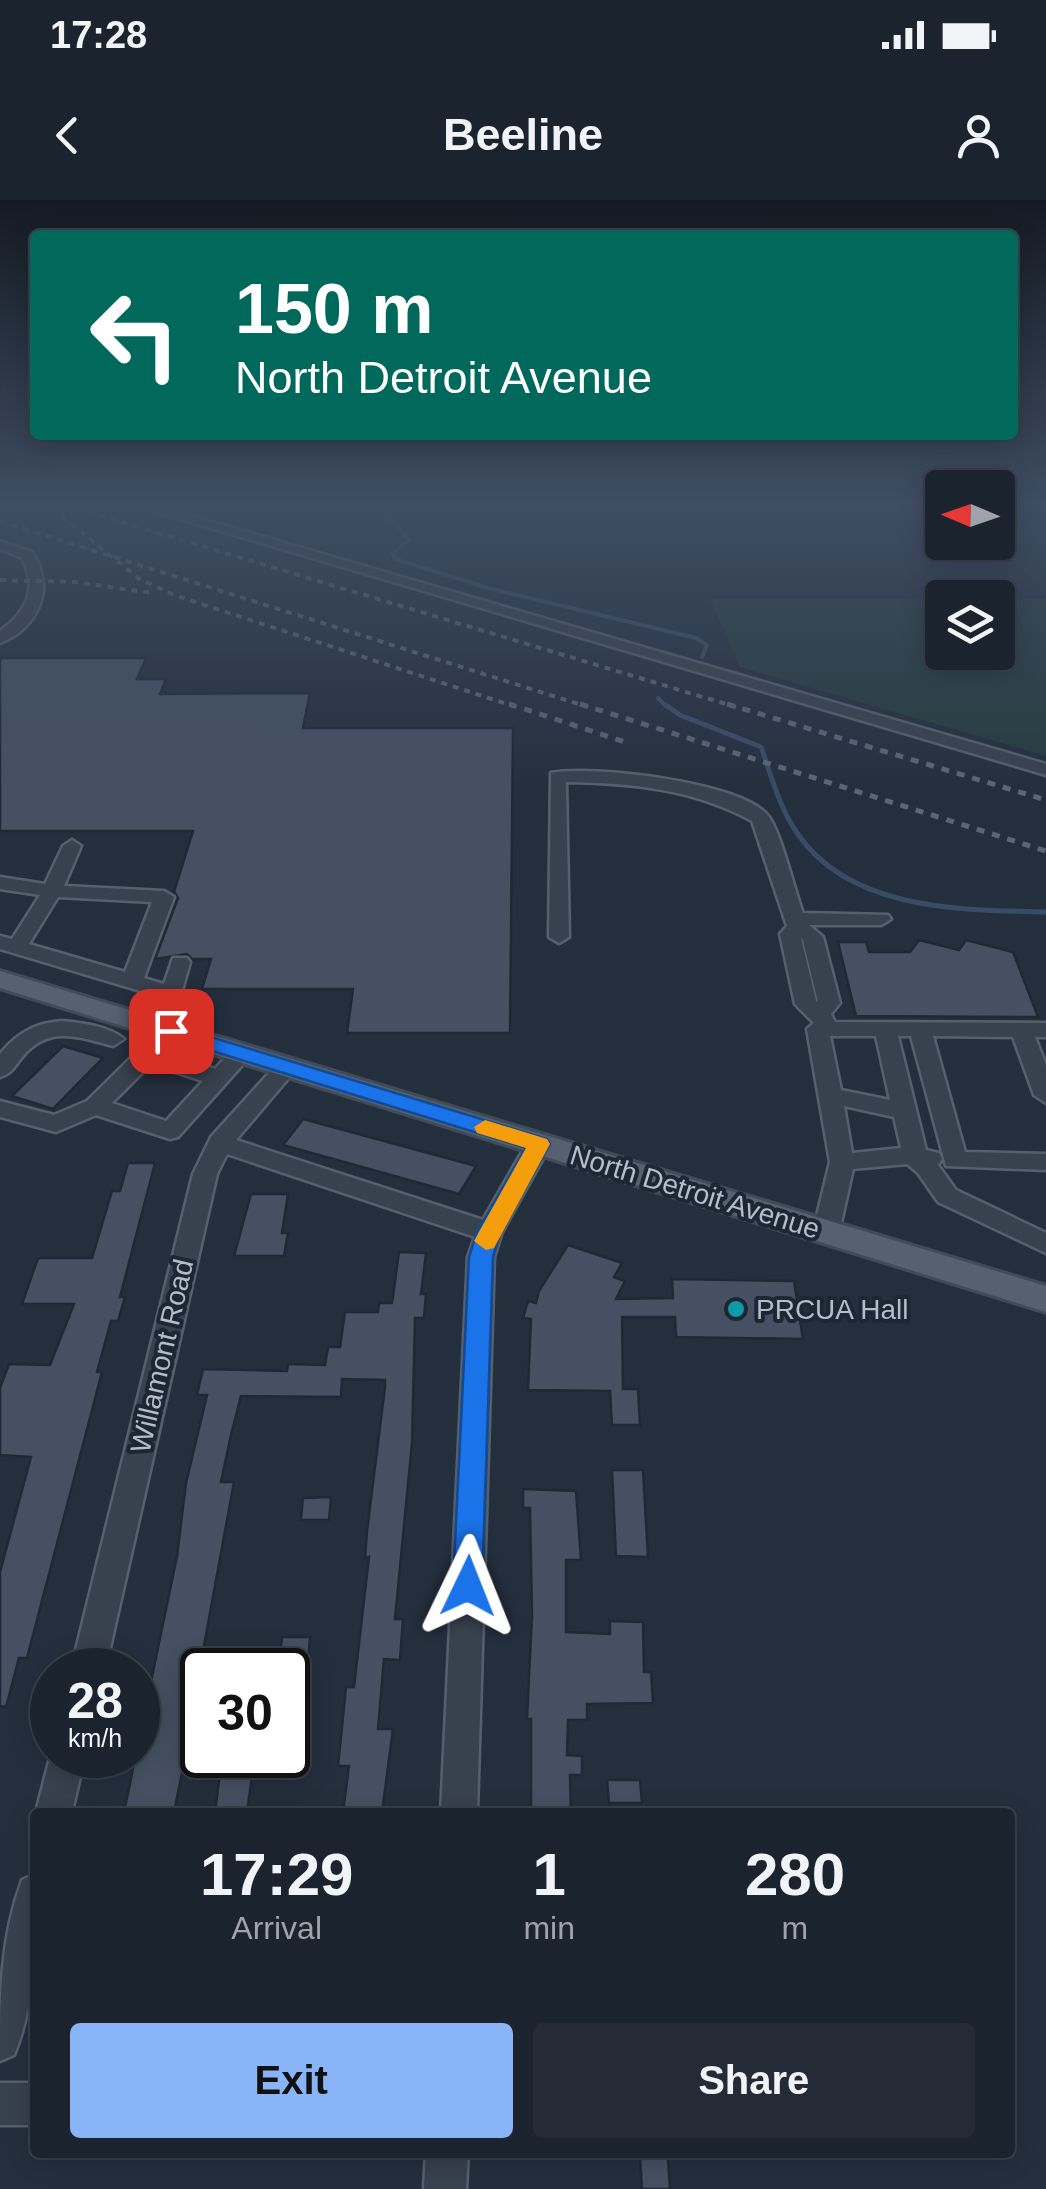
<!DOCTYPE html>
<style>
:root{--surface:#1b232e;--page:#242b36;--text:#f1f3f6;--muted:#a0a4aa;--line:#39404a;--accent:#8ab4f8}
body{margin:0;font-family:Arial,sans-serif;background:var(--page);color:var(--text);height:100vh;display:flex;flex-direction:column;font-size:38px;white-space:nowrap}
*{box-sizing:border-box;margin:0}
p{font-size:32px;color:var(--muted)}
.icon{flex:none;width:55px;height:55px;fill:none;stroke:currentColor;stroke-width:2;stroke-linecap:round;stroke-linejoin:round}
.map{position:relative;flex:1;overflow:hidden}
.details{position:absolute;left:30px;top:1608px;width:985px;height:350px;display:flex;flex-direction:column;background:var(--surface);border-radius:10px;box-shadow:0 5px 25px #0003,0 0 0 2px var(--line)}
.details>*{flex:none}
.hud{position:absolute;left:30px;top:30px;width:988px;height:210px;border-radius:10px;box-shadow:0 5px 25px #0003,0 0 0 2px var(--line);background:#00695c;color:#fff;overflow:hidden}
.needle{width:65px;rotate:272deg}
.fabs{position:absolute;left:925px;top:270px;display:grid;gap:20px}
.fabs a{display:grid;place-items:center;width:90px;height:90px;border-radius:10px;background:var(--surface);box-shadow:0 5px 25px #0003,0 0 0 2px var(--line);font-size:50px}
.speed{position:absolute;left:30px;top:1448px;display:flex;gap:20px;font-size:50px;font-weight:700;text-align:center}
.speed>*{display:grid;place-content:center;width:130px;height:130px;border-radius:50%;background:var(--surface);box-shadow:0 5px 25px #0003,0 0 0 2px var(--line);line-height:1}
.speed small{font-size:25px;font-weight:400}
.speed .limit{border:5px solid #111;border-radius:15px;background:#fff;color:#111}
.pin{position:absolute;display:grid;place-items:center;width:85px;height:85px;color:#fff;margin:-42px;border-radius:20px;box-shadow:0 5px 15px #0006}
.me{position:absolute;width:110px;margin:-55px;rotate:2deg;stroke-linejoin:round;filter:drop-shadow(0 0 8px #0008)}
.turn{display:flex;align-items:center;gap:35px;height:210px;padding:0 40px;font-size:45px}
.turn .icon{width:130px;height:130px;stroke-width:2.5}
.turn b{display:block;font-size:70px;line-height:85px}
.eta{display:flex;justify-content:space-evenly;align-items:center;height:170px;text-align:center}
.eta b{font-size:60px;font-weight:700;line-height:70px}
.primary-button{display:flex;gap:20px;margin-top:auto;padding:20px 40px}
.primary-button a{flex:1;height:115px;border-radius:10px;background:var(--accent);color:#111;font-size:40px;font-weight:700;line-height:115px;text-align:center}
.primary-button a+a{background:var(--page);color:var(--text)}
.status{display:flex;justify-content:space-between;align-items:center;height:70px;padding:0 50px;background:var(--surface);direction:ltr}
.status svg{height:28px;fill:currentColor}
header{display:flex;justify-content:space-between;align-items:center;height:130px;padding:0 40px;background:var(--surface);font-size:45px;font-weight:700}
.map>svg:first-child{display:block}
</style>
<div class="status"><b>17:28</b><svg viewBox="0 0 49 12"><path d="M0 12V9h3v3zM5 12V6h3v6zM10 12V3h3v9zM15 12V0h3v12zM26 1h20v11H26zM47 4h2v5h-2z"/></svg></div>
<header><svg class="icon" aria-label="back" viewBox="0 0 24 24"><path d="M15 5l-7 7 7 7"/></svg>Beeline<svg class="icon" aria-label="person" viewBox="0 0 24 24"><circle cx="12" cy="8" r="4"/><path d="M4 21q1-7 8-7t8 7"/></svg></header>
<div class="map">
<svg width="1046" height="1989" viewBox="0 0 1046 1989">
<rect width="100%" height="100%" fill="#242f3e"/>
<path fill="#263c3f" d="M710,399H942V452H998V399H1046V556L740,467Z"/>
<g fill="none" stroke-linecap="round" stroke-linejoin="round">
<g stroke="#394c67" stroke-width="4">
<path d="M381,308L409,340L392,354L395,359L488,388L696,438L707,445L702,457"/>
<path d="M658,498L667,507"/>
</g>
<path stroke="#394c67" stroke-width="5" d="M664,504L680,515L761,547C772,577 778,605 797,633C850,711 961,710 1046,712"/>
</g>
<g fill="#455162" stroke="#1f2835" stroke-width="2.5">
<path d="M0,458H146L137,479H166L160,494L310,493L303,528H513L510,833H347L353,789H202L211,759H192L187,754L155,759L178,698L174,692L193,631H0Z"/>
<path d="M919,740L959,750L966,740L1013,752L1038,817L856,816L838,742H866L869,752H910Z"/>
<path d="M63,846L103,858L53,909L12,896Z"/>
<path d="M303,919L476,966L459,994L283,945Z"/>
<path d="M128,963H155L120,1097H125L118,1121H111L97,1172H102L27,1458H19L6,1507L0,1506V1372L31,1257L0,1255V1188L9,1164L50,1165L74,1104H22L38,1058H92L112,991H120Z"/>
<path d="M251,994H288L282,1033H288L284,1056H234Z"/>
<path d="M568,1045L622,1063L614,1077L625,1081L616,1099L673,1098L672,1079L794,1081L803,1139L676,1137L675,1117H622L623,1189H638L640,1225H612L610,1191L528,1190L531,1119L523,1118L528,1101L536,1103L539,1091Z"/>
<path d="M399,1052L426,1053L421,1094H426L424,1118H415L412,1243L395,1419H403L400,1460L384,1459L378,1529H393L382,1612H343L349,1566H338L346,1487H354L369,1357L365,1358L367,1331L385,1187V1180L342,1179L341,1197L241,1196L231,1235L221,1282H234L184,1555H255L247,1612H215L220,1573H182L174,1612H124L177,1356L186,1283L207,1195H197L203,1169L287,1171L288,1164L325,1165L328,1147H340L345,1112H378L379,1103H392Z"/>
<path d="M612,1270H643L648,1357L616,1356Z"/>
<path d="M523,1289L576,1291L581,1360H566V1432L610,1434V1421L643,1422L644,1472H651L653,1503L587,1504V1520H568L567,1555L582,1556V1575H570L571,1612H531V1519H527L532,1415L530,1308H523Z"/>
<path d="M331,1297L329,1320H301L303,1298Z"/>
<path d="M282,1437H310L308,1463L279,1464Z"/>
<path d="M607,1580H640L642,1603H609Z"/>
<path d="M668,1958L670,1989H642L640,1959Z"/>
</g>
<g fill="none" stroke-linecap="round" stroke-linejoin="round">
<g stroke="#565f6c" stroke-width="5">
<g id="minor">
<path d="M143,308H164L1046,564V575Z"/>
<path d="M0,341L32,352C56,387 39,428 0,443V431C27,411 38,390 22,358L0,349Z"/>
<path d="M551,573C591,565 745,582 769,617C782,636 794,689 803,713L888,715L891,719L881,725H809L823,737L840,803L831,814L835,822L1046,823V837H1035L1046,865V903L1034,895L1013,837L933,836L965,952L1046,954V970L946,966L911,836H898L926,950L939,953L942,959L938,965L956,990L1046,1033V1053L938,1002L918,973L907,964L853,969L839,1032L835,1039H817L813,1032L830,962L807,829L814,823L795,804L780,734L787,726L752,621C693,589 632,583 566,582L569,737L559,743L549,737ZM801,738L803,740L818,802L816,801ZM830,836H876L890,900L841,890ZM844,906L894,917L901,948L852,953Z"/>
<path d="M72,640L81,646L64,686L164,691L174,697L144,778L164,784L173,758H187L190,762L180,798H164L0,749V736L12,739L40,695L0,689V677L45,684L63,646ZM58,697L152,702L125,772L29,744Z"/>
<path d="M62,821C82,823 109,826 124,839L113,846C78,837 50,825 23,856C15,865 12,874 0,877V854C17,833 35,823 62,821Z"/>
<path d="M171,824L182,831L163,852L215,869L234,848H250L253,853L178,937L170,939L96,915L56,932L0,917V901L54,915L87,901L163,826ZM151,864L203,881L166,921L112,903Z"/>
<path d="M287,860L298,867L236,940L483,1020L530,938H548L551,944L502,1032L494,1057L477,1612H441L468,1057L475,1037L227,954L217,974L105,1470H71L193,974L211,937L279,862Z"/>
<path d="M52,1550V1555H85L72,1612H36Z"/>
<path d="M35,1674C35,1736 38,1797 14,1855L0,1861C0,1799 0,1739 22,1680Z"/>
<rect x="0" y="1883" width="35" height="42"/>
<path d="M426,1952H468L466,1989H424Z"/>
</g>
</g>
<g stroke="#414a57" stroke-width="6">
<path id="major" d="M0,771L1046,1086V1112L0,788Z"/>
</g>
<use href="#minor" fill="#38414e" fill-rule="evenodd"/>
<use href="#major" fill="#56606e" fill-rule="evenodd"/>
<g stroke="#5a6575" stroke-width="4" stroke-dasharray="6 6" stroke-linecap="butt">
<path d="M52,308L138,378L174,395L516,507"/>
<path d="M76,308L736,507"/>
<path d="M0,321L588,507"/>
<path d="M0,380L75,382L152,393"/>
</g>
<g stroke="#5a6575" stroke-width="5" stroke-dasharray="8 8" stroke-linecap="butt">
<path d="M509,504L628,543"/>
<path d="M580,504L1046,651"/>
<path d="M727,504L1046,600"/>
</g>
</g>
<linearGradient id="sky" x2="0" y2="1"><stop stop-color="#141a22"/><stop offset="0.52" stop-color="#3f4d63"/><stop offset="1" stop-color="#3f4d63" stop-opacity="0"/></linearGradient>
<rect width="1046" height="587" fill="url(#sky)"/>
<path fill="#1a73e8" stroke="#114b97" stroke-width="2.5" d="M171,825L547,939L550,944L500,1032L493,1057L482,1386L478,1395L468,1399L457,1395L453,1386L469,1057L477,1032L526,948L164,836V827Z"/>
<path fill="#f59e0b" d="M485,920L547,939L550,944L494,1048L486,1050L474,1041L526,948L477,933L474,927Z"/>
<circle fill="#0f9aa8" stroke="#1d2633" stroke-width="4" cx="736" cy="1109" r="10"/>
<g text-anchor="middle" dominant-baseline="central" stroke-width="8" stroke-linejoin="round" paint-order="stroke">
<g font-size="28" fill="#b4bcc9" stroke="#1d2633">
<text transform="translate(695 992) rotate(17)">North Detroit Avenue</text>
<text transform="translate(162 1156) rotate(-77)">Willamont Road</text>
</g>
<g font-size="28" fill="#b4bcc9" stroke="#1d2633" text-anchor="start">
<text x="756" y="1109">PRCUA Hall</text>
</g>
</g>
</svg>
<div class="fabs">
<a><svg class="needle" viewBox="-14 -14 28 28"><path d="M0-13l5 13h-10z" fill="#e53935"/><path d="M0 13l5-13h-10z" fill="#a0a4aa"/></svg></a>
<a><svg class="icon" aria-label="layers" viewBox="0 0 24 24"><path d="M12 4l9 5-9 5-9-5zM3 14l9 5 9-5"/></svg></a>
</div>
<div class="speed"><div>28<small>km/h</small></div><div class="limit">30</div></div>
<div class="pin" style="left:171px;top:831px;background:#d93025"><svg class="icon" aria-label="arrive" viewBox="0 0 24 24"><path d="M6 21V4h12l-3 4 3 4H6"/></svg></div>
<svg class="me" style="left:468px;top:1386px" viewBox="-20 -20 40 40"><path d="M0-17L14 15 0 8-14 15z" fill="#1a73e8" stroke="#fff" stroke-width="4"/></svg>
<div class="hud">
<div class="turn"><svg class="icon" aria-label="left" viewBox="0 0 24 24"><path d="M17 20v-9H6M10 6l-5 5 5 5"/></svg><div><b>150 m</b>North Detroit Avenue</div></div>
</div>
<section class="details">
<div class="eta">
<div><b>17:29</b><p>Arrival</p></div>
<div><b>1</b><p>min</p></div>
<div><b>280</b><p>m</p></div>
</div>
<div class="primary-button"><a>Exit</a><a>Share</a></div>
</section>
</div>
